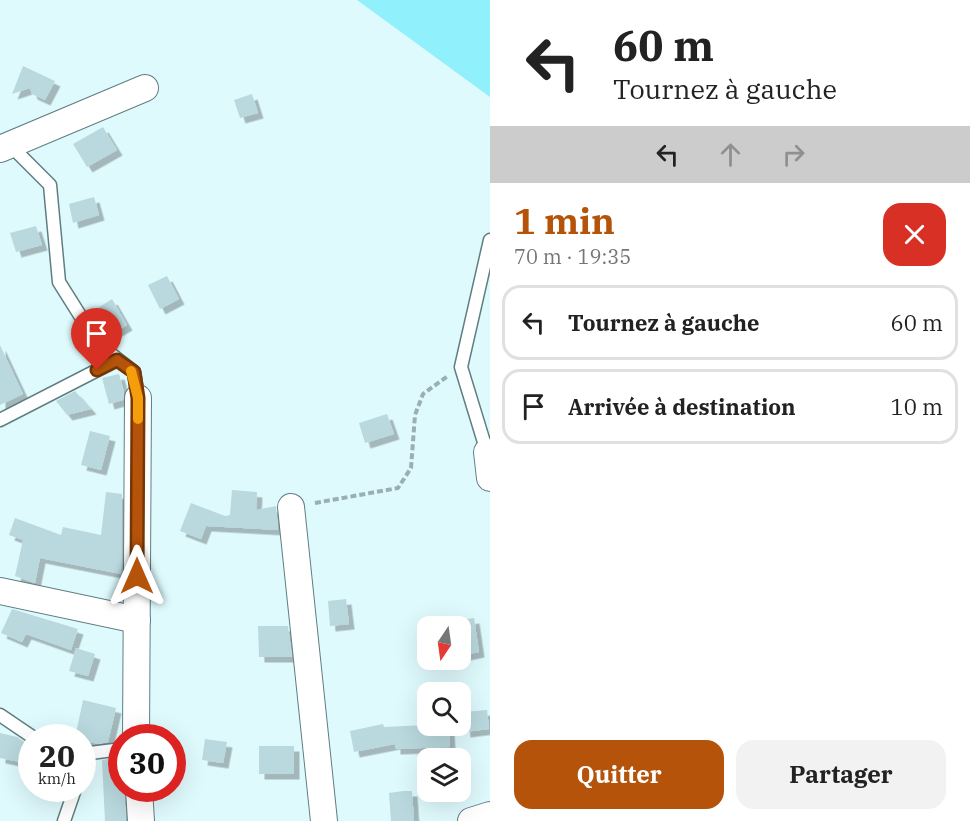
<!DOCTYPE html>
<html lang="fr">
<meta charset="utf-8">
<style>
:root{--surface:#fff;--page:#f2f2f2;--text:#222;--muted:#767676;--line:#e0e0e0;--accent:#b45309}
body{margin:0;font-family:"IBM Plex Serif",serif;background:var(--page);color:var(--text);height:100vh;display:flex;flex-direction:column;font-size:22px;white-space:nowrap}
*{box-sizing:border-box;margin:0}
p{font-size:20px;color:var(--muted)}
.icon{flex:none;width:33px;height:33px;fill:none;stroke:currentColor;stroke-width:2;stroke-linecap:round;stroke-linejoin:round}
.map{position:relative;flex:1;overflow:hidden}
.sheet{display:flex;flex-direction:column;background:var(--surface);width:480px}
.sheet>*{flex:none}
.top-card{background:#fff;color:var(--text);overflow:hidden}
.needle{width:39px;rotate:193deg}
.buttons{position:absolute;left:417px;top:616px;display:grid;gap:12px}
.buttons a{display:grid;place-items:center;width:54px;height:54px;border-radius:12px;background:var(--surface);box-shadow:0 6px 24px #0002;font-size:30px}
.speed{position:absolute;left:18px;top:724px;display:flex;gap:12px;font-size:30px;font-weight:700;text-align:center}
.speed>*{display:grid;place-content:center;width:78px;height:78px;border-radius:50%;background:var(--surface);box-shadow:0 6px 24px #0002;line-height:1}
.speed small{font-size:15px;font-weight:400}
.speed .limit{border:9px solid #d22;background:#fff;color:#111}
.pin{position:absolute;display:grid;place-items:center;width:51px;height:51px;color:#fff;margin:-62px -26px;border-radius:50% 50% 50% 0;rotate:-45deg;box-shadow:0 0 6px #0007}
.pin .icon{rotate:45deg}
.me{position:absolute;width:66px;margin:-33px;rotate:0deg;stroke-linejoin:round;filter:drop-shadow(0 0 4px #0008)}
.turn{display:flex;align-items:center;gap:21px;height:126px;padding:0 24px;font-size:27px}
.turn .icon{width:78px;height:78px;stroke-width:2.5}
.turn b{display:block;font-size:42px;line-height:51px}
.lanes{display:flex;align-items:center;height:57px;padding:0 24px;background:#0003;justify-content:center;gap:30px;direction:ltr}
.lanes .off{opacity:.35}
.round{display:grid;place-items:center;flex:none;width:63px;height:63px;border-radius:18px;background:var(--page)}
.head{display:flex;align-items:center;justify-content:space-between;height:102px;padding:0 24px}
h1{font-size:36px;font-weight:800;line-height:45px;color:var(--accent)}
.cta{display:flex;gap:12px;margin-top:auto;padding:12px 24px}
.cta a{flex:1;height:69px;border-radius:18px;background:var(--accent);color:#fff;font-size:24px;font-weight:800;line-height:69px;text-align:center}
.cta a+a{background:var(--page);color:var(--text)}
ul{padding:0;list-style:none}
li{display:flex;align-items:center;gap:18px;height:75px;margin:0 12px 9px;padding:0 12px;border:3px solid var(--line);border-radius:18px}
li div{flex:1}
li b{display:block;font-size:22px}
li em{font-style:normal}
main{display:flex;flex:1;min-height:0}
.map>svg:first-child{display:block}
</style>
<main>
<div class="map">
<svg width="490" height="821" viewBox="0 0 490 821">
<defs>
<filter id="shadow"><feDropShadow dx="5.5" dy="5.5" stdDeviation="0" flood-color="#0004"/></filter>
</defs>
<rect width="100%" height="100%" fill="#dffafd"/>
<path fill="#90f0fc" d="M357,0H490V97Z"/>
<g fill="#b9d9de" filter="url(#shadow)">
<path d="M23,66L55,81L45,100L32,94L30,88L12,94Z"/>
<path d="M252,94L258,113L240,118L234,100Z"/>
<path d="M103,127L117,150L87,167L73,144Z"/>
<path d="M94,197L99,215L73,223L69,204Z"/>
<path d="M36,226L42,245L16,252L10,233Z"/>
<path d="M167,276L179,299L160,309L148,285Z"/>
<path d="M112,299L127,325L108,336L93,311Z"/>
<path d="M0,345L23,394L0,405Z"/>
<path d="M119,374L124,392L123,400L109,404L102,378Z"/>
<path d="M75,391L91,409L67,415L56,401Z"/>
<path d="M387,414L394,434L365,443L359,423Z"/>
<path d="M90,431L110,436L101,470L81,465Z"/>
<path d="M232,490L257,492L256,510L276,506L278,530L206,526L201,539L180,531L191,503L225,516L230,515Z"/>
<path d="M106,492L122,494L121,574L40,558L35,583L15,576L23,540L9,535L15,518L61,535L63,527L101,535Z"/>
<path d="M346,599L349,624L330,626L328,601Z"/>
<path d="M12,609L78,629L71,650L26,634L22,642L1,633Z"/>
<path d="M474,618L479,652L460,656V627H449V622Z"/>
<path d="M258,626H288L292,657H259Z"/>
<path d="M76,648L95,654L88,676L69,671Z"/>
<path d="M83,700L116,708L108,742L98,744L75,738Z"/>
<path d="M487,710L489,729L465,732L463,712Z"/>
<path d="M426,719L428,726H449L450,747L395,749V744L354,752L350,731L383,724L384,727L426,725Z"/>
<path d="M0,733L17,737L29,745L25,763L0,758Z"/>
<path d="M205,739L227,742L223,763L202,760Z"/>
<rect x="259" y="746" width="35" height="28"/>
<path d="M122,757V789H124L126,821H105L102,760Z"/>
<path d="M403,791H412L414,821H391L389,793Z"/>
</g>
<g fill="none" stroke-linecap="round" stroke-linejoin="round">
<g stroke="#607e82" stroke-width="15">
<g id="service">
<path d="M10,145L50,185L59,282L98,344L134,372L138,398"/>
<path d="M0,420L117,360"/>
<path d="M487,452L461,367L490,240"/>
<path d="M0,715L34,738"/>
<path d="M82,754L122,749"/>
<path d="M64,821L75,789"/>
</g>
</g>
<g stroke="#607e82" stroke-width="28">
<g id="minor">
<path d="M0,149L145,88"/>
<path d="M487,452L490,478"/>
<path d="M291,507L324,821"/>
<path d="M0,591L137,620"/>
<path d="M136,738L138,398"/>
<path d="M139,789L141,821"/>
<path d="M471,821L490,815"/>
</g>
</g>
<path stroke="#99afb2" stroke-width="4" stroke-dasharray="6 3" stroke-linecap="butt" d="M315,503L398,488L411,468L415,415L423,394L448,376"/>
<use href="#service" stroke="#fff" stroke-width="12"/>
<use href="#minor" stroke="#fff" stroke-width="26"/>
</g>
<g fill="none" stroke-linecap="round" stroke-linejoin="round">
<g stroke="#753606" stroke-width="15">
<path id="route" d="M97,370L117,360L134,372L138,398L137,576"/>
</g>
<use href="#route" stroke="#b45309" stroke-width="10"/>
<path stroke="#f59e0b" stroke-width="10" d="M131,371L138,398V419"/>
</g>
</svg>
<div class="buttons">
<a><svg class="needle" viewBox="-14 -14 28 28"><path d="M0-13l5 13h-10z" fill="#e53935"/><path d="M0 13l5-13h-10z" fill="#767676"/></svg></a>
<a><svg class="icon" aria-label="search" viewBox="0 0 24 24"><circle cx="10" cy="10" r="6"/><path d="M15 15l6 6"/></svg></a>
<a><svg class="icon" aria-label="layers" viewBox="0 0 24 24"><path d="M12 4l9 5-9 5-9-5zM3 14l9 5 9-5"/></svg></a>
</div>
<div class="speed"><div>20<small>km/h</small></div><div class="limit">30</div></div>
<div class="pin" style="left:97px;top:370px;background:#d93025"><svg class="icon" aria-label="arrive" viewBox="0 0 24 24"><path d="M6 21V4h12l-3 4 3 4H6"/></svg></div>
<svg class="me" style="left:137px;top:576px" viewBox="-20 -20 40 40"><path d="M0-17L14 15 0 8-14 15z" fill="#b45309" stroke="#fff" stroke-width="4"/></svg>
</div>
<section class="sheet">
<div class="top-card">
<div class="turn"><svg class="icon" aria-label="left" viewBox="0 0 24 24"><path d="M17 20v-9H6M10 6l-5 5 5 5"/></svg><div><b>60 m</b>Tournez à gauche</div></div>
<div class="lanes"><svg class="icon" aria-label="left" viewBox="0 0 24 24"><path d="M17 20v-9H6M10 6l-5 5 5 5"/></svg><svg class="icon off" aria-label="ahead" viewBox="0 0 24 24"><path d="M12 20V5M6 11l6-6 6 6"/></svg><svg class="icon off" aria-label="right" viewBox="0 0 24 24"><path d="M7 20v-9h11M14 6l5 5-5 5"/></svg></div>
</div>
<div class="head"><div><h1>1 min</h1><p>70 m · 19:35</p></div><a class="round" style="background:#d93025;color:#fff"><svg class="icon" aria-label="close" viewBox="0 0 24 24"><path d="M6 6l12 12M18 6L6 18"/></svg></a></div>
<ul>
<li><svg class="icon" aria-label="left" viewBox="0 0 24 24"><path d="M17 20v-9H6M10 6l-5 5 5 5"/></svg><div><b>Tournez à gauche</b></div><em>60 m</em></li>
<li><svg class="icon" aria-label="arrive" viewBox="0 0 24 24"><path d="M6 21V4h12l-3 4 3 4H6"/></svg><div><b>Arrivée à destination</b></div><em>10 m</em></li>
</ul>
<div class="cta"><a>Quitter</a><a>Partager</a></div>
</section>
</main>
